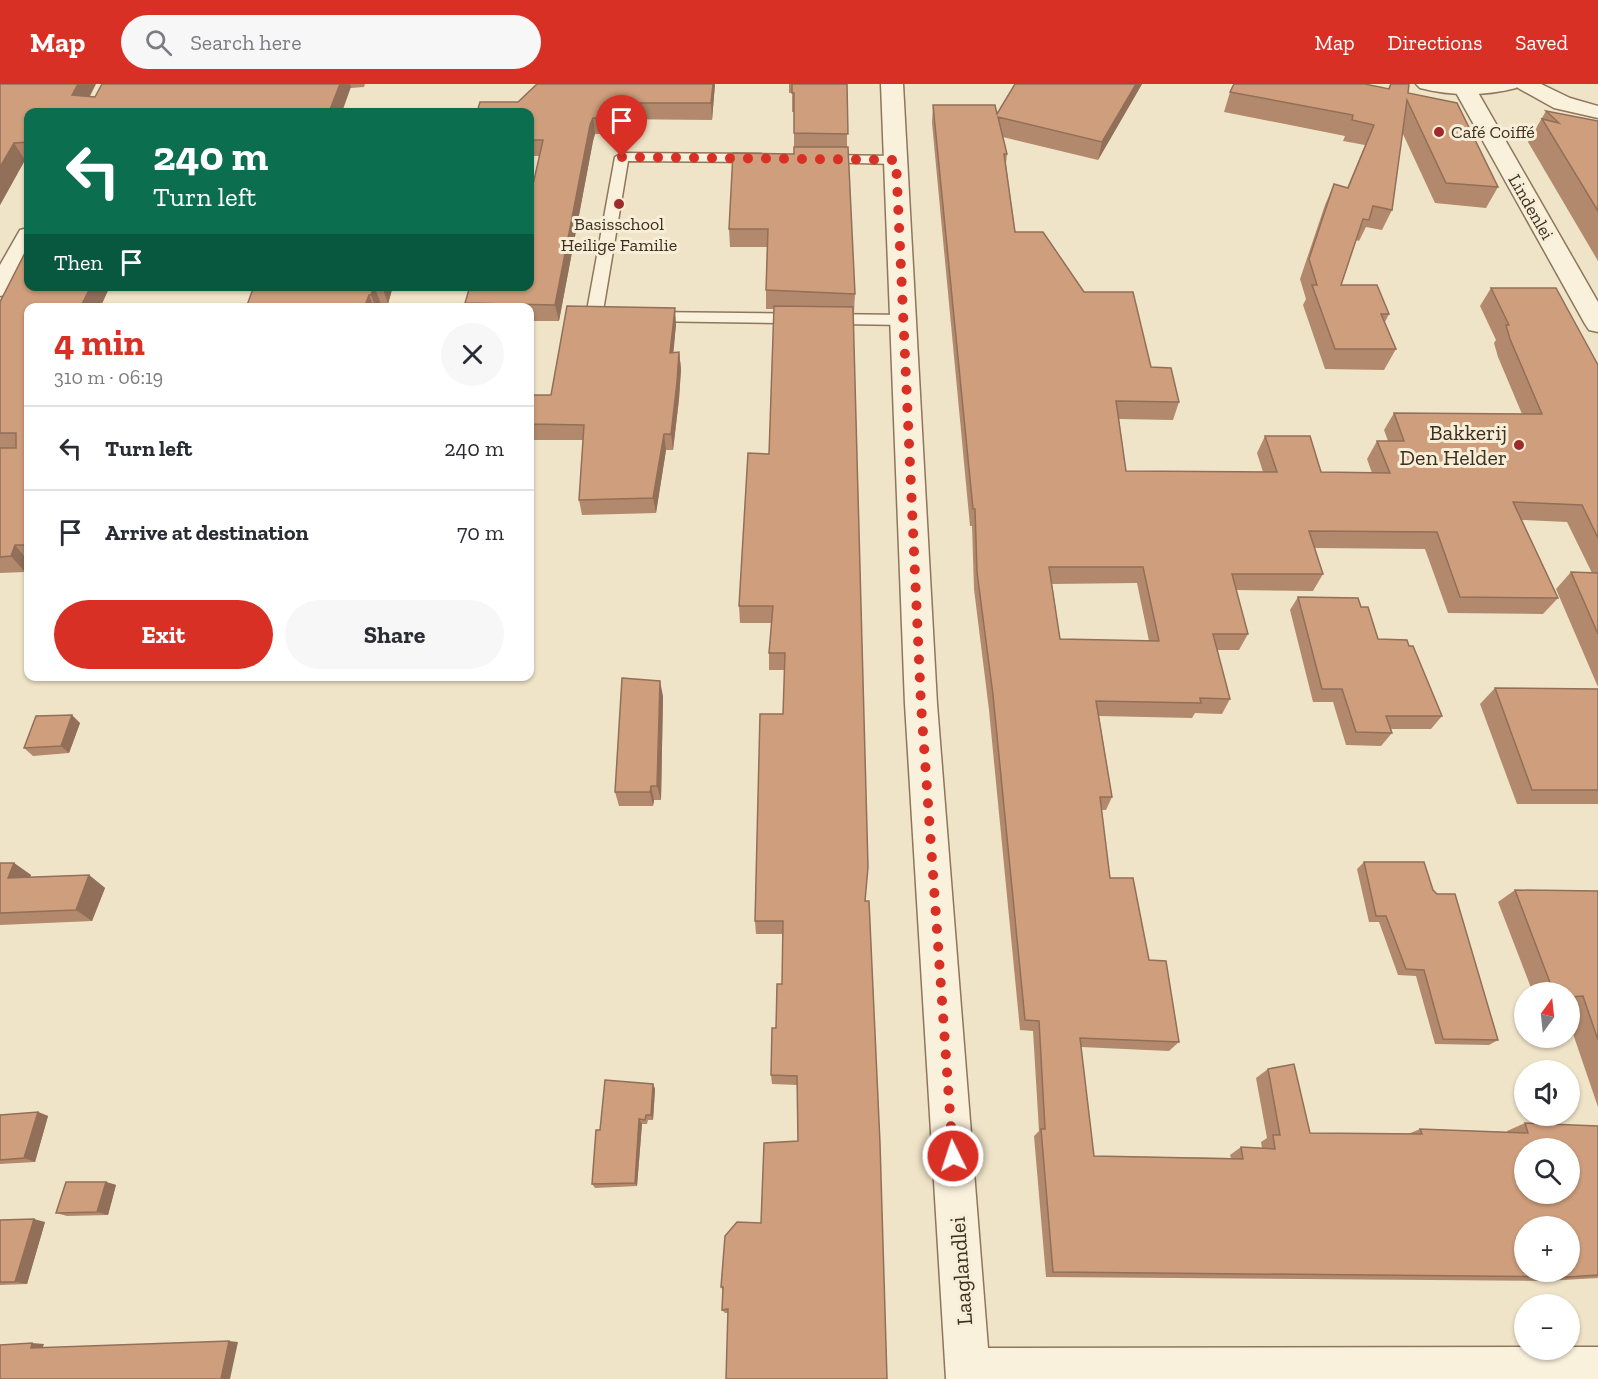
<!DOCTYPE html>
<meta charset="utf-8">
<style>
:root{--surface:#fff;--page:#f7f7f7;--text:#2b2b33;--muted:#7c7c81;--line:#e1e1e2;--accent:#d93025}
body{margin:0;font-family:"Zilla Slab",serif;background:var(--page);color:var(--text);height:100vh;display:flex;flex-direction:column;font-size:22px;white-space:nowrap}
*{box-sizing:border-box;margin:0}
p{font-size:20px;color:var(--muted)}
.icon{flex:none;width:33px;height:33px;fill:none;stroke:currentColor;stroke-width:2;stroke-linecap:round;stroke-linejoin:round}
.map{position:relative;flex:1;overflow:hidden}
.sheet{position:absolute;left:24px;top:219px;width:510px;height:378px;display:flex;flex-direction:column;background:var(--surface);border-radius:12px;box-shadow:0 2px 4px #0004}
.sheet>*{flex:none}
.top-card{position:absolute;left:24px;top:24px;width:510px;height:183px;border-radius:12px;box-shadow:0 2px 4px #0004;background:#0b6e4f;color:#fff;overflow:hidden}
.needle{width:39px;rotate:15deg}
.controls{position:absolute;left:1514px;top:898px;display:grid;gap:12px}
.controls a{display:grid;place-items:center;width:66px;height:66px;border-radius:50%;background:var(--surface);box-shadow:0 2px 4px #0004;font-size:30px}
.pin{position:absolute;display:grid;place-items:center;width:51px;height:51px;color:#fff;margin:-62px -26px;border-radius:50% 50% 50% 0;rotate:-45deg;box-shadow:0 0 6px #0007}
.pin .icon{rotate:45deg}
.me{position:absolute;width:66px;margin:-33px;rotate:356deg;stroke-linejoin:round;filter:drop-shadow(0 0 4px #0008)}
.turn{display:flex;align-items:center;gap:21px;height:126px;padding:0 30px;font-size:27px}
.turn .icon{width:78px;height:78px;stroke-width:2.5}
.turn b{display:block;font-size:42px;line-height:51px}
.then{display:flex;align-items:center;height:57px;padding:0 30px;background:#0003;gap:12px;font-size:22px}
.round{display:grid;place-items:center;flex:none;width:63px;height:63px;border-radius:32px;background:var(--page)}
.overview{display:flex;align-items:center;justify-content:space-between;height:102px;padding:0 30px}
h1{font-size:36px;font-weight:800;line-height:45px;color:var(--accent)}
.action{display:flex;gap:12px;margin-top:auto;padding:12px 30px}
.action a{flex:1;height:69px;border-radius:36px;background:var(--accent);color:#fff;font-size:24px;font-weight:800;line-height:69px;text-align:center}
.action a+a{background:var(--page);color:var(--text)}
ul{padding:0;list-style:none}
li{display:flex;align-items:center;gap:18px;height:84px;padding:0 30px;border-top:2px solid var(--line)}
li div{flex:1}
li b{display:block;font-size:22px}
li em{font-style:normal}
header{display:flex;align-items:center;gap:36px;box-sizing:border-box;height:84px;padding:0 30px;background:var(--accent);color:#fff}
header strong{font-size:28px}
nav{display:flex;gap:33px;margin-inline-start:auto;font-size:21px}
.search{width:420px;height:54px;background:var(--page);display:flex;align-items:center;gap:15px;box-sizing:border-box;padding:0 21px;border-radius:33px;color:var(--muted);font-size:22px}
.map>svg:first-child{display:block}
</style>
<header>
<strong>Map</strong>
<div class="search"><svg class="icon" aria-label="search" viewBox="0 0 24 24"><circle cx="10" cy="10" r="6"/><path d="M15 15l6 6"/></svg>Search here</div>
<nav><a>Map</a><a>Directions</a><a>Saved</a></nav>
</header>
<div class="map">
<svg width="1598" height="1295" viewBox="0 0 1598 1295">
<rect width="100%" height="100%" fill="#f0e4c8"/>
<g fill="none" stroke-linecap="round" stroke-linejoin="round">
<g stroke="#8d765c" stroke-width="3">
<g id="service">
<path d="M622,69L761,70L768,74L761,78L628,77L603,227L619,228L621,232C614,240 593,240 586,232L615,73Z"/>
<path d="M822,71L896,72L903,76L896,80L817,78L815,75Z"/>
<path d="M647,228L905,231L913,236L905,241L641,237L639,233Z"/>
</g>
</g>
<g stroke="#8d765c" stroke-width="3">
<g id="minor">
<path d="M881,0H903L937,620L988,1264L1524,1263V1266H1569V1263H1598V1295H946L905,620Z"/>
<path d="M1514,0H1541L1570,14L1598,22V34L1554,24L1518,4Z"/>
<path d="M1458,1H1472L1476,5L1598,218V248L1589,246L1585,240L1454,5Z"/>
<path d="M28,144V173L9,210L0,212V181L20,146Z"/>
</g>
</g>
<g stroke="#8d765c" stroke-width="3">
<path id="tertiary" d="M1416,0H1520L1516,4C1485,12 1451,12 1420,4Z"/>
</g>
<use href="#service" fill="#faf1dc" fill-rule="evenodd"/>
<use href="#minor" fill="#faf1dc" fill-rule="evenodd"/>
<use href="#tertiary" fill="#faf1dc" fill-rule="evenodd"/>
</g>
<g fill="#b2896c" fill-rule="evenodd">
<path d="M0,0L95,13L102,0H365L364,3L28,28V76H25L0,121Z"/>
<path d="M537,0H715L712,36L607,35L604,50H595L593,57L559,237H530V224H467L465,219L530,202L539,72H530V28L518,18Z"/>
<path d="M789,0H847V63L855,210L854,228H853L865,817L880,1059L728,1229H725L722,1226L723,1207L721,1203L761,1139L798,1057L797,1001L772,1000L771,991L782,900L783,850H756L755,837L783,630L785,586H769V569L772,539H740L739,522L769,370L774,225H766V206L767,163H730L729,145L794,70V28H792V9H789Z"/>
<path d="M1015,0H1142L1098,76L1003,53L1007,70L1006,80L1015,148L1084,208L1151,283L1179,318L1173,336L1119,335L1126,387L1263,388L1257,369L1265,352L1321,388L1372,389L1367,375L1377,357H1388L1384,346L1394,329L1522,330L1498,273L1494,259L1496,256L1480,222L1491,204L1598,281V603L1556,505L1571,488L1592,489L1567,438L1522,436L1558,514L1543,530L1448,529L1425,465L1315,464L1323,490L1313,507L1236,506L1248,550L1239,566H1217L1230,615L1222,630L1195,629L1192,634L1099,632L1112,713L1106,726H1101L1110,794L1149,876L1179,958L1169,967L1081,963L1094,1072L1231,1074L1230,1071L1241,1063L1262,1064L1261,1058L1267,1054L1256,994L1268,985L1310,1049L1408,1050L1420,1045L1507,1048V1047L1525,1039L1598,1042V1194L1546,1197L1046,1193L1034,1052L1039,1047L1033,947L1020,946L989,626L974,505L972,442H970L932,39L933,21L997,30ZM1137,499L1149,557L1060,555L1052,500Z"/>
<path d="M1390,0H1409L1408,9L1498,103L1486,124L1435,119L1402,48L1392,126L1382,146L1366,143L1359,157L1356,156L1341,201L1389,230L1385,238L1396,265L1384,286L1325,285L1303,221L1306,215L1300,195L1325,121L1334,100L1347,104L1365,61L1343,57L1345,52L1224,28L1230,8L1388,5Z"/>
<path d="M1546,27L1598,37V177L1528,58Z"/>
<path d="M110,202L100,224H28V479L25,488L0,489V218Z"/>
<path d="M254,202H393L388,220H381L379,224H246Z"/>
<path d="M676,240L673,268H679L681,285L679,315L673,366H666L656,429L582,431L579,416L583,356H530V311H551Z"/>
<path d="M1298,513L1361,523L1378,555L1409,562L1442,632L1431,645H1390L1392,649L1381,662L1346,661L1333,618H1313L1290,526Z"/>
<path d="M1495,604L1598,605V720H1517L1480,620Z"/>
<path d="M663,612L661,716H654L653,722H619L615,708Z"/>
<path d="M80,639L69,669L33,672L24,664Z"/>
<path d="M1364,778L1433,806L1498,956L1489,961L1435,960L1416,892L1398,891L1379,838H1369L1357,785Z"/>
<path d="M0,779H14L31,791L30,793L89,791L105,804L92,837L0,841Z"/>
<path d="M1515,806L1598,807V1023L1569,938V909H1533L1498,818Z"/>
<path d="M653,1000L655,1005L653,1036H648L647,1040H642L637,1102L595,1104L592,1100L600,1046Z"/>
<path d="M38,1028L48,1032L35,1078L0,1080V1031Z"/>
<path d="M106,1098L116,1101L108,1131L67,1132L56,1129Z"/>
<path d="M0,1136L45,1138L27,1200L0,1201Z"/>
</g>
<g fill="#916f58">
<path d="M78,0H96L82,28L72,11Z"/>
<path d="M340,0H350L351,3L342,28H329Z"/>
<path d="M713,0H715L712,36L711,19Z"/>
<path d="M1136,0H1142L1098,76L1102,58Z"/>
<path d="M604,19L607,35L604,50L602,34Z"/>
<path d="M593,34L595,50L593,57L559,237L555,221L590,41Z"/>
<path d="M14,59L25,76L0,121V83Z"/>
<path d="M91,202H110L100,224H80Z"/>
<path d="M374,202L381,220L379,224H376L371,211Z"/>
<path d="M382,202H393L388,220Z"/>
<path d="M369,211L374,224H364Z"/>
<path d="M675,224L676,240L672,285L670,269Z"/>
<path d="M679,268L681,285L679,315L673,366L671,350Z"/>
<path d="M664,350L666,366L656,429L653,414Z"/>
<path d="M15,461L28,477L25,488L11,472Z"/>
<path d="M660,597L663,612L661,716L657,702Z"/>
<path d="M72,631L80,639L69,669L61,662Z"/>
<path d="M651,702L654,716L653,722L650,708Z"/>
<path d="M14,779L31,791L26,806L8,794Z"/>
<path d="M89,791L105,804L92,837L76,826Z"/>
<path d="M653,1000L655,1005L653,1036L651,1031Z"/>
<path d="M38,1028L48,1032L35,1078L24,1074Z"/>
<path d="M639,1035L642,1040L637,1102L635,1099Z"/>
<path d="M106,1098L116,1101L108,1131L97,1128Z"/>
<path d="M34,1135L45,1138L27,1200L15,1198Z"/>
<path d="M229,1257L238,1258L230,1295H221Z"/>
<path d="M32,1259L44,1260L42,1266L31,1264Z"/>
</g>
<g fill="#cf9f7d" stroke="#916f58" stroke-width="1.5" fill-rule="evenodd">
<path d="M0,0H78L72,11L95,13L102,0H340L329,28H28V58L14,59L0,83Z"/>
<path d="M537,0H713L711,19H604L602,34H593L590,41L555,221L465,219L470,202H530V114L543,56H530V28H477L480,18H518Z"/>
<path d="M792,0H847L848,50L794,49V9H792Z"/>
<path d="M1015,0H1136L1102,58L998,33L1007,70H1004L1015,148H1043L1084,208H1133L1151,283L1171,284L1179,318L1116,317L1126,387L1277,388L1265,352H1310L1321,388L1390,389L1377,357H1404L1394,329L1542,330L1510,255L1506,241H1509L1491,204H1556L1598,281V454L1582,421L1513,418L1558,514L1460,513L1437,448L1309,447L1323,490H1232L1248,550H1213L1230,615L1200,614L1201,619L1096,617L1112,713H1100L1110,794H1133L1149,876L1166,877L1179,958L1080,954L1094,1072L1243,1075L1241,1063L1275,1065L1273,1051H1280L1268,985L1294,980L1310,1049L1422,1050L1420,1045L1528,1049L1525,1039L1598,1042V1191L1567,1193L1053,1188L1041,1045H1045L1039,937L1025,936L993,611L977,488L975,425H973L933,21H995L997,30ZM1049,483H1143L1159,557L1060,555ZM1524,1065H1569V1110H1524ZM1524,1143H1569V1188H1524Z"/>
<path d="M1234,0H1365L1389,5L1391,0H1409L1408,9L1457,19L1498,103L1446,99L1407,16L1392,126L1373,122L1369,136L1363,135L1341,201H1377L1389,230H1381L1396,265H1335L1312,201H1317L1309,175L1334,100L1348,104L1374,41L1352,36L1353,31L1230,8Z"/>
<path d="M1546,27L1598,37V127L1542,35L1559,39Z"/>
<path d="M794,63H848L855,210L766,206L768,145H729L733,69L794,70Z"/>
<path d="M28,163V202H91L80,224H28V461H15L11,472L0,473V364H16V349H0V218Z"/>
<path d="M254,202H374L371,211H369L364,224H246Z"/>
<path d="M567,222L675,224L670,269L679,268L677,298L671,350H664L653,414L579,416L584,341L530,340V311H551Z"/>
<path d="M774,222L853,223L868,783L865,817H869L880,1059L887,1295H726L728,1225L722,1226L723,1203H721L725,1152L737,1138L761,1139L764,1059L798,1057L797,992L771,991L772,944H776L777,900H782L783,837H755L760,630H783L785,569H769L773,522H739L748,369L769,370Z"/>
<path d="M1571,488L1598,489V550Z"/>
<path d="M1298,513L1358,514L1361,523H1368L1378,555L1407,556L1409,562H1413L1442,632H1386L1392,649L1356,648L1342,605H1322Z"/>
<path d="M622,594L660,597L657,702H651L650,708H615Z"/>
<path d="M1495,604L1598,605V706H1532Z"/>
<path d="M72,631L61,662L24,664L36,632Z"/>
<path d="M1364,778H1424L1433,806L1437,810H1455L1498,956L1443,955L1424,886L1406,885L1386,832H1376Z"/>
<path d="M0,779H14L8,794L89,791L76,826L0,829Z"/>
<path d="M1515,806L1598,807V956L1583,912L1569,913V909H1554Z"/>
<path d="M605,996L653,1000L651,1031H646L645,1036L639,1035L635,1099L592,1100L596,1046H600Z"/>
<path d="M38,1028L24,1074L0,1076V1031Z"/>
<path d="M66,1098H106L97,1128L56,1129Z"/>
<path d="M34,1135L15,1198H0V1136Z"/>
<path d="M229,1257L221,1295H0V1261L32,1259L31,1264Z"/>
</g>
<g fill="none" stroke-linecap="round" stroke-linejoin="round">
<path stroke="#d93025" stroke-width="10" stroke-dasharray="0 18" d="M622,73L896,76L921,620L953,1072"/>
</g>
<g fill="#9e2a2b" stroke="#f7eed8" stroke-width="2">
<circle cx="1439" cy="48" r="6"/>
<circle cx="619" cy="120" r="6"/>
<circle cx="1519" cy="361" r="6"/>
</g>
<g text-anchor="middle" dominant-baseline="central" stroke-width="6" stroke-linejoin="round" paint-order="stroke">
<g font-size="18" fill="#3d2e20" stroke="#f7eed8" text-anchor="start">
<text x="1451" y="48">Café Coiffé</text>
<text x="619" y="140" text-anchor="middle">Basisschool<tspan x="619" dy="21">Heilige Familie</tspan></text>
</g>
<g font-size="18" fill="#3d2e20" stroke="#f7eed8">
<text transform="translate(1531 123) rotate(60)">Lindenlei</text>
</g>
<g font-size="22" fill="#3d2e20" stroke="#f7eed8" text-anchor="end">
<text x="1507" y="348">Bakkerij<tspan x="1507" dy="25">Den Helder</tspan></text>
</g>
<g font-size="22" fill="#3d2e20" stroke="#f7eed8">
<text transform="translate(961 1187) rotate(-94)">Laaglandlei</text>
</g>
</g>
</svg>
<div class="controls">
<a><svg class="needle" viewBox="-14 -14 28 28"><path d="M0-13l5 13h-10z" fill="#e53935"/><path d="M0 13l5-13h-10z" fill="#7c7c81"/></svg></a>
<a><svg class="icon" aria-label="sound" viewBox="0 0 24 24"><path d="M4 9h4l5-4v14l-5-4H4zM17 9q2 3 0 6"/></svg></a>
<a><svg class="icon" aria-label="search" viewBox="0 0 24 24"><circle cx="10" cy="10" r="6"/><path d="M15 15l6 6"/></svg></a>
<a>+</a>
<a>−</a>
</div>
<div class="pin" style="left:622px;top:73px;background:#d93025"><svg class="icon" aria-label="arrive" viewBox="0 0 24 24"><path d="M6 21V4h12l-3 4 3 4H6"/></svg></div>
<svg class="me" style="left:953px;top:1072px" viewBox="-20 -20 40 40"><circle r="17" fill="#d93025" stroke="#fff" stroke-width="3"/><path d="M0-11L8 9 0 5-8 9z" fill="#fff"/></svg>
<div class="top-card">
<div class="turn"><svg class="icon" aria-label="left" viewBox="0 0 24 24"><path d="M17 20v-9H6M10 6l-5 5 5 5"/></svg><div><b>240 m</b>Turn left</div></div>
<div class="then">Then<svg class="icon" aria-label="arrive" viewBox="0 0 24 24"><path d="M6 21V4h12l-3 4 3 4H6"/></svg></div>
</div>
<section class="sheet">
<div class="overview"><div><h1>4 min</h1><p>310 m · 06:19</p></div><a class="round"><svg class="icon" aria-label="close" viewBox="0 0 24 24"><path d="M6 6l12 12M18 6L6 18"/></svg></a></div>
<ul>
<li><svg class="icon" aria-label="left" viewBox="0 0 24 24"><path d="M17 20v-9H6M10 6l-5 5 5 5"/></svg><div><b>Turn left</b></div><em>240 m</em></li>
<li><svg class="icon" aria-label="arrive" viewBox="0 0 24 24"><path d="M6 21V4h12l-3 4 3 4H6"/></svg><div><b>Arrive at destination</b></div><em>70 m</em></li>
</ul>
<div class="action"><a>Exit</a><a>Share</a></div>
</section>
</div>
